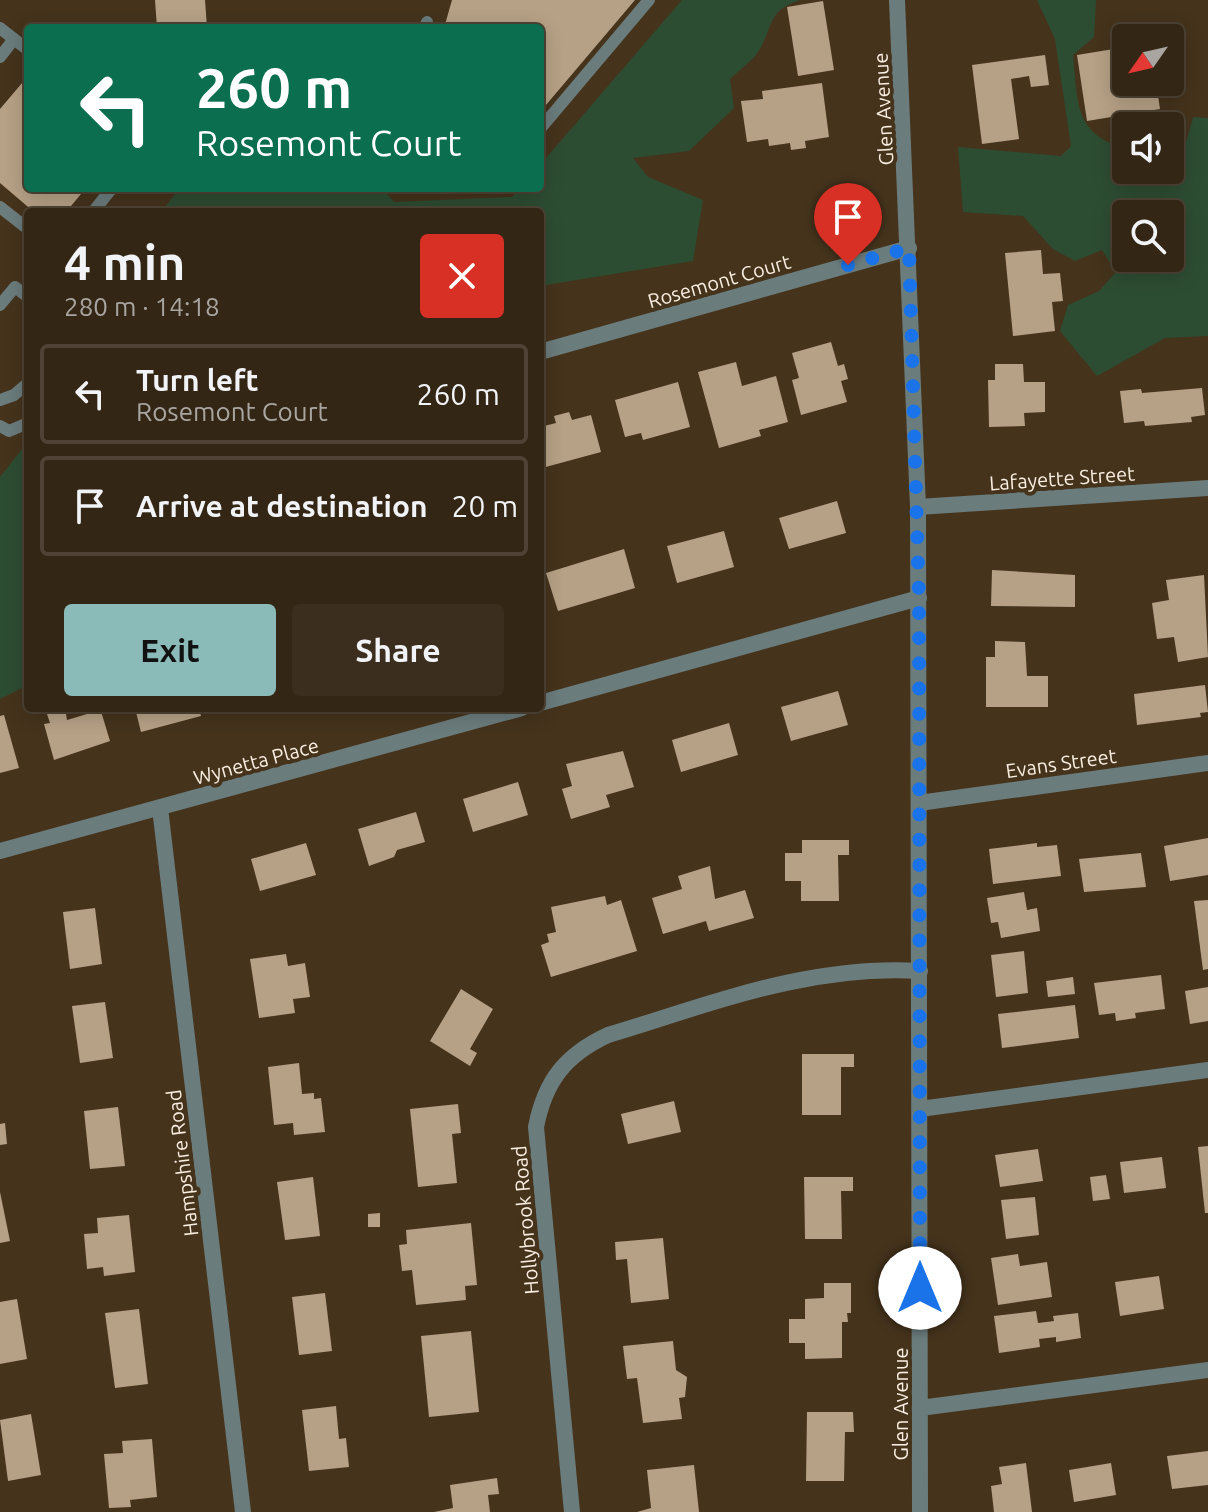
<!DOCTYPE html>
<meta charset="utf-8">
<style>
:root{--surface:#342615;--page:#3c2e1e;--text:#f1f3f6;--muted:#a9a5a0;--line:#4e4334;--accent:#8bbbb9}
body{margin:0;font-family:Ubuntu,sans-serif;background:var(--page);color:var(--text);height:100vh;display:flex;flex-direction:column;font-size:30px;white-space:nowrap}
*{box-sizing:border-box;margin:0}
p{font-size:26px;color:var(--muted)}
.icon{flex:none;width:44px;height:44px;fill:none;stroke:currentColor;stroke-width:2;stroke-linecap:round;stroke-linejoin:round}
.map{position:relative;flex:1;overflow:hidden}
.sheet{position:absolute;left:24px;top:208px;width:520px;height:504px;display:flex;flex-direction:column;background:var(--surface);border-radius:8px;box-shadow:0 4px 20px #0003,0 0 0 2px var(--line)}
.sheet>*{flex:none}
.banner{position:absolute;left:24px;top:24px;width:520px;height:168px;border-radius:8px;box-shadow:0 4px 20px #0003,0 0 0 2px var(--line);background:#0b6e4f;color:#fff;overflow:hidden}
.needle{width:52px;rotate:236deg}
.fabs{position:absolute;left:1112px;top:24px;display:grid;gap:16px}
.fabs a{display:grid;place-items:center;width:72px;height:72px;border-radius:8px;background:var(--surface);box-shadow:0 4px 20px #0003,0 0 0 2px var(--line);font-size:40px}
.pin{position:absolute;display:grid;place-items:center;width:68px;height:68px;color:#fff;margin:-82px -34px;border-radius:50% 50% 50% 0;rotate:-45deg;box-shadow:0 0 8px #0007}
.pin .icon{rotate:45deg}
.me{position:absolute;width:88px;margin:-44px;rotate:0deg;stroke-linejoin:round;filter:drop-shadow(0 0 6px #0008)}
.turn{display:flex;align-items:center;gap:28px;height:168px;padding:0 40px;font-size:36px}
.turn .icon{width:104px;height:104px;stroke-width:2.5}
.turn b{display:block;font-size:56px;line-height:68px}
.round{display:grid;place-items:center;flex:none;width:84px;height:84px;border-radius:8px;background:var(--page)}
.overview{display:flex;align-items:center;justify-content:space-between;height:136px;padding:0 40px}
h1{font-size:48px;font-weight:700;line-height:60px}
.action{display:flex;gap:16px;margin-top:auto;padding:16px 40px}
.action a{flex:1;height:92px;border-radius:8px;background:var(--accent);color:#111;font-size:32px;font-weight:700;line-height:92px;text-align:center}
.action a+a{background:var(--page);color:var(--text)}
ul{padding:0;list-style:none}
li{display:flex;align-items:center;gap:24px;height:100px;margin:0 16px 12px;padding:0 24px;border:4px solid var(--line);border-radius:8px}
li div{flex:1}
li b{display:block;font-size:30px}
li em{font-style:normal}
.map>svg:first-child{display:block}
</style>
<div class="map">
<svg width="1208" height="1512" viewBox="0 0 1208 1512">
<rect width="100%" height="100%" fill="#45331c"/>
<g fill="#2d4d32" fill-rule="evenodd">
<path d="M682,0H800C766,11 774,27 758,52C751,62 739,70 730,79L734,108L689,151L633,158L648,177L703,200L693,261L540,286V212H161L180,188H382L394,202L512,197L520,188H540V165Z"/>
<path d="M1037,0H1096L1094,37L1073,55C1078,101 1073,135 1126,148V170H1167L1172,175L1183,170V153L1193,117L1208,118V336L1165,338L1097,376L1060,331L1068,305L1099,291L1116,272L1102,250L1075,261L1053,249L1023,216L963,212L958,147L1061,156L1071,146L1055,39ZM1126,214H1170V258H1126Z"/>
<path d="M22,449H28V685L0,699V477Z"/>
</g>
<g fill="#b6a186">
<path d="M155,0H205L207,28H157Z"/>
<path d="M452,0H635L540,112V28H444Z"/>
<path d="M823,1L834,70L798,76L787,7Z"/>
<path d="M1126,47V82H1156L1160,109L1087,121L1077,55Z"/>
<path d="M1045,55L1049,85L1031,87L1029,76L1011,79L1019,139L982,144L972,65Z"/>
<path d="M28,76V188H86L66,212H34L0,183V109Z"/>
<path d="M822,83L829,137L805,141L806,148L791,150L790,143L769,146L768,139L747,142L741,101L763,99L762,91Z"/>
<path d="M1041,250L1043,274L1060,273L1063,301L1052,302L1055,331L1013,336L1005,253Z"/>
<path d="M831,342L838,366L844,364L848,379L841,381L847,402L801,415L792,380L799,378L792,353Z"/>
<path d="M736,362L742,386L776,376L788,422L759,430L761,436L719,448L698,372Z"/>
<path d="M995,364H1023L1024,382H1045V412L1024,413L1025,426L989,427L988,380H995Z"/>
<path d="M678,382L690,427L643,440L641,433L625,437L615,400Z"/>
<path d="M1202,388L1205,415L1191,417L1192,422L1145,426L1144,421L1124,423L1120,391L1141,389L1142,393Z"/>
<path d="M569,412L572,420L591,415L601,452L542,468L540,427L556,423L554,416Z"/>
<path d="M837,501L846,533L789,549L779,518Z"/>
<path d="M724,531L734,567L677,583L667,546Z"/>
<path d="M624,549L635,588L558,611L546,573Z"/>
<path d="M992,570L1075,575V607L991,606Z"/>
<path d="M1204,575L1208,657L1178,662L1174,637L1157,639L1152,603L1169,600L1166,580Z"/>
<path d="M995,641L1025,642L1027,676H1048V707H986V657H995Z"/>
<path d="M1205,685L1208,712L1200,713L1201,717L1137,725L1134,694Z"/>
<path d="M838,691L848,725L791,741L781,707Z"/>
<path d="M65,708L67,720L87,714L85,708H100L110,741L54,760L44,724L50,723L46,711Z"/>
<path d="M135,708H199L201,716L141,732Z"/>
<path d="M4,715L19,768L0,773V716Z"/>
<path d="M729,723L738,755L681,772L672,740Z"/>
<path d="M623,751L634,787L606,795L610,807L571,819L562,789L572,786L566,764Z"/>
<path d="M518,782L528,815L473,832L463,799Z"/>
<path d="M416,812L425,842L397,850L394,857L369,866L358,829Z"/>
<path d="M1208,838V875L1170,881L1164,846Z"/>
<path d="M802,840H849V855H838L839,901H801V881H785V853H802Z"/>
<path d="M306,843L316,875L260,891L251,859Z"/>
<path d="M1037,843V847L1057,845L1061,876L993,884L989,849Z"/>
<path d="M1141,853L1146,887L1084,892L1079,859Z"/>
<path d="M710,866L715,899L745,890L754,918L709,931L706,921L663,934L652,898L682,889L678,876Z"/>
<path d="M1024,892L1027,910L1037,908L1040,931L1001,938L998,922L991,923L987,898Z"/>
<path d="M605,896L607,905L621,900L637,951L551,977L541,945L549,942L547,934L556,932L551,907Z"/>
<path d="M1208,900V969L1203,970L1194,901Z"/>
<path d="M95,908L102,964L70,969L63,912Z"/>
<path d="M1024,951L1028,993L996,997L991,955Z"/>
<path d="M286,954L288,966L305,963L310,997L293,999L295,1013L259,1018L250,959Z"/>
<path d="M1161,975L1165,1009L1135,1013L1136,1018L1116,1021L1115,1013L1099,1015L1094,983Z"/>
<path d="M1073,977L1075,994L1048,997L1046,981Z"/>
<path d="M1208,987V1021L1190,1024L1185,991Z"/>
<path d="M461,989L493,1009L470,1049L477,1053L470,1066L430,1041Z"/>
<path d="M105,1002L113,1058L80,1063L72,1006Z"/>
<path d="M1075,1005L1079,1038L1002,1048L998,1014Z"/>
<path d="M802,1054H854V1067H841V1115H802Z"/>
<path d="M299,1063L302,1094L314,1093V1099L321,1098L325,1132L294,1135L293,1123L274,1125L268,1067Z"/>
<path d="M674,1101L681,1132L628,1144L621,1114Z"/>
<path d="M458,1104L461,1133L452,1134L457,1183L418,1187L410,1109Z"/>
<path d="M118,1107L125,1166L90,1169L84,1111Z"/>
<path d="M5,1123L7,1144L0,1145V1124Z"/>
<path d="M1208,1146V1213H1205L1198,1147Z"/>
<path d="M1038,1149L1043,1181L1000,1187L995,1155Z"/>
<path d="M1162,1157L1166,1188L1124,1193L1120,1162Z"/>
<path d="M1106,1175L1110,1199L1093,1201L1090,1177Z"/>
<path d="M313,1177L320,1236L285,1240L277,1182Z"/>
<path d="M804,1177H853V1191H841L842,1239H805Z"/>
<path d="M0,1192L10,1241L0,1243Z"/>
<path d="M1035,1197L1039,1235L1006,1239L1001,1200Z"/>
<path d="M380,1213V1227H368V1214Z"/>
<path d="M129,1215L135,1272L104,1276L103,1267L87,1269L84,1234L98,1233L97,1218Z"/>
<path d="M471,1223L477,1285L465,1286L466,1300L416,1305L412,1270L402,1271L399,1245L407,1244L406,1230Z"/>
<path d="M663,1238L669,1299L631,1303L627,1259L616,1260L615,1242Z"/>
<path d="M1018,1254L1020,1266L1047,1262L1052,1297L998,1305L991,1258Z"/>
<path d="M1159,1276L1164,1309L1120,1316L1115,1282Z"/>
<path d="M824,1283H851V1313H847L848,1322H842V1358L805,1359V1343H789V1319H805V1299L824,1298Z"/>
<path d="M325,1293L332,1351L299,1355L292,1297Z"/>
<path d="M17,1299L27,1359L0,1364V1302Z"/>
<path d="M139,1309L148,1384L115,1388L105,1313Z"/>
<path d="M1036,1311L1038,1323L1054,1321L1053,1316L1078,1313L1081,1338L1056,1342V1337L1039,1339L1040,1347L999,1353L994,1316Z"/>
<path d="M471,1331L479,1412L429,1417L421,1336Z"/>
<path d="M673,1341L676,1370L687,1377L685,1397L679,1398L682,1419L643,1423L637,1378L627,1379L623,1346Z"/>
<path d="M336,1406L339,1439L346,1438L349,1467L309,1471L302,1410Z"/>
<path d="M807,1412H853L854,1432H845L844,1481H806Z"/>
<path d="M31,1414L41,1475L8,1481L0,1420Z"/>
<path d="M152,1439L157,1497L130,1500L131,1507L109,1508L104,1454L123,1453L122,1441Z"/>
<path d="M1208,1451V1485L1172,1489L1167,1456Z"/>
<path d="M1026,1463L1032,1512H994L991,1486L1002,1484L999,1467Z"/>
<path d="M1111,1463L1116,1495L1074,1502L1069,1470Z"/>
<path d="M694,1465L699,1512H637L651,1508L647,1470Z"/>
<path d="M497,1478L499,1494L488,1495L490,1512H434L453,1508L450,1485Z"/>
</g>
<g fill="none" stroke-linecap="round" stroke-linejoin="round">
<g stroke="#6b7c7d" stroke-width="12">
<path d="M0,28L28,50"/>
<path d="M425,28L427,22"/>
<path d="M0,57L14,39"/>
<path d="M540,129L649,0"/>
<path d="M0,207L28,229"/>
<path d="M93,212L112,188"/>
<path d="M0,305L15,287L28,297"/>
<path d="M0,400L14,395L28,383"/>
<path d="M0,426L9,431L28,423"/>
</g>
<g stroke="#6b7c7d" stroke-width="16">
<path d="M897,0L918,507L920,1512"/>
<path d="M540,352L909,248"/>
<path d="M918,507L1208,488"/>
<path d="M540,703L919,598"/>
<path d="M919,803L1208,763"/>
<path d="M160,808L243,1512"/>
<path d="M0,851L522,708"/>
<path d="M920,1109L1208,1070"/>
<path d="M920,1408L1208,1370"/>
<path d="M572,1512L536,1127C545,1081 565,1055 608,1035C711,1004 810,964 920,971"/>
</g>
</g>
<g fill="none" stroke-linecap="round" stroke-linejoin="round">
<path stroke="#1a73e8" stroke-width="14" stroke-dasharray="0 25.2" d="M848,265L909,248L919,598L920,1288"/>
</g>
<g text-anchor="middle" dominant-baseline="central" stroke-width="8" stroke-linejoin="round" paint-order="stroke">
<g font-size="20" fill="#faeee0" stroke="#45331c">
<text transform="translate(883 109) rotate(-93)">Glen Avenue</text>
<text transform="translate(719 281) rotate(-16)">Rosemont Court</text>
<text transform="translate(1062 478) rotate(-4)">Lafayette Street</text>
<text transform="translate(256 761) rotate(-15)">Wynetta Place</text>
<text transform="translate(1061 763) rotate(-8)">Evans Street</text>
<text transform="translate(182 1163) rotate(-97)">Hampshire Road</text>
<text transform="translate(525 1220) rotate(-95)">Hollybrook Road</text>
<text transform="translate(900 1404) rotate(-90)">Glen Avenue</text>
</g>
</g>
</svg>
<div class="fabs">
<a><svg class="needle" viewBox="-14 -14 28 28"><path d="M0-13l5 13h-10z" fill="#e53935"/><path d="M0 13l5-13h-10z" fill="#a9a5a0"/></svg></a>
<a><svg class="icon" aria-label="sound" viewBox="0 0 24 24"><path d="M4 9h4l5-4v14l-5-4H4zM17 9q2 3 0 6"/></svg></a>
<a><svg class="icon" aria-label="search" viewBox="0 0 24 24"><circle cx="10" cy="10" r="6"/><path d="M15 15l6 6"/></svg></a>
</div>
<div class="pin" style="left:848px;top:265px;background:#d93025"><svg class="icon" aria-label="arrive" viewBox="0 0 24 24"><path d="M6 21V4h12l-3 4 3 4H6"/></svg></div>
<svg class="me" style="left:920px;top:1288px" viewBox="-20 -20 40 40"><circle r="19" fill="#fff"/><path d="M0-13L10 11 0 6-10 11z" fill="#1a73e8"/></svg>
<div class="banner">
<div class="turn"><svg class="icon" aria-label="left" viewBox="0 0 24 24"><path d="M17 20v-9H6M10 6l-5 5 5 5"/></svg><div><b>260 m</b>Rosemont Court</div></div>
</div>
<section class="sheet">
<div class="overview"><div><h1>4 min</h1><p>280 m · 14:18</p></div><a class="round" style="background:#d93025;color:#fff"><svg class="icon" aria-label="close" viewBox="0 0 24 24"><path d="M6 6l12 12M18 6L6 18"/></svg></a></div>
<ul>
<li><svg class="icon" aria-label="left" viewBox="0 0 24 24"><path d="M17 20v-9H6M10 6l-5 5 5 5"/></svg><div><b>Turn left</b><p>Rosemont Court</p></div><em>260 m</em></li>
<li><svg class="icon" aria-label="arrive" viewBox="0 0 24 24"><path d="M6 21V4h12l-3 4 3 4H6"/></svg><div><b>Arrive at destination</b></div><em>20 m</em></li>
</ul>
<div class="action"><a>Exit</a><a>Share</a></div>
</section>
</div>
